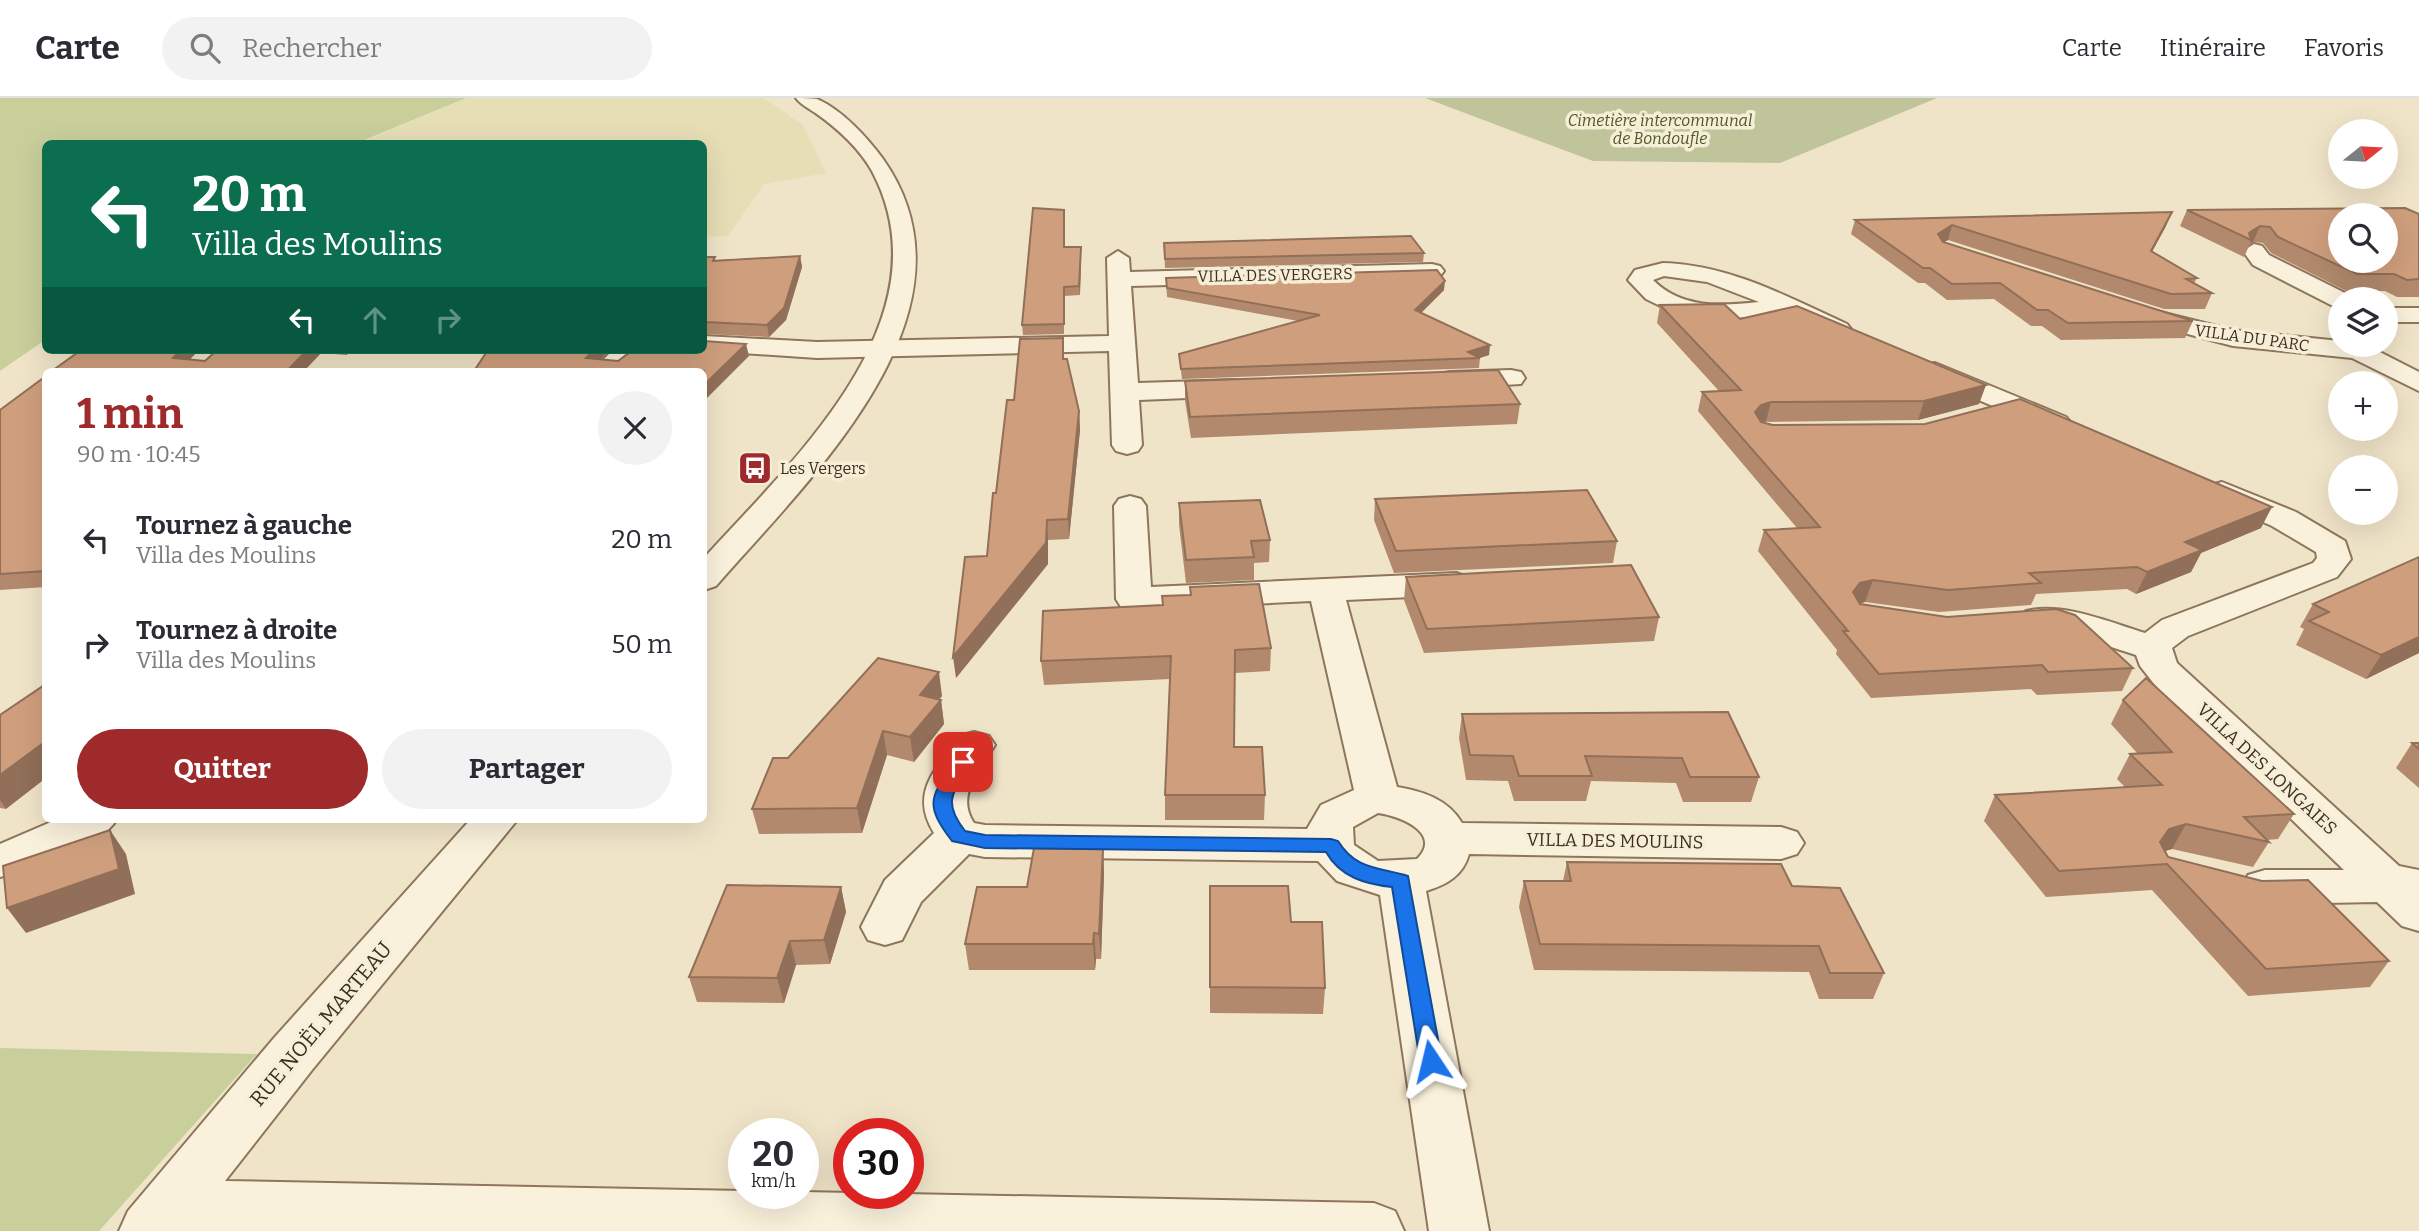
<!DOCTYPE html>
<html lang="fr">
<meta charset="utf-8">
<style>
:root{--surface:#fff;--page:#f2f2f3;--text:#2b2b33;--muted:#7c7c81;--line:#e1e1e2;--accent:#9e2a2b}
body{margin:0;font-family:Bitter,serif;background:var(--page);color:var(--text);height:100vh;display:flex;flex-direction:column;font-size:26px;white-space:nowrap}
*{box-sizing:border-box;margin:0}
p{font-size:23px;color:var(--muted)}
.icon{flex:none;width:38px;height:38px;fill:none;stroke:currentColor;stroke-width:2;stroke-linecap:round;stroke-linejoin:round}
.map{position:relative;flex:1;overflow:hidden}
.panel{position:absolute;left:42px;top:270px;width:665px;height:455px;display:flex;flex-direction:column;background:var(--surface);border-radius:10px;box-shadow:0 7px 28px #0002}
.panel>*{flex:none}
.hud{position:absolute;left:42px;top:42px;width:665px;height:214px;border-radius:10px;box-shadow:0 7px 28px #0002;background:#0b6e4f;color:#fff;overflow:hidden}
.needle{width:46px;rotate:72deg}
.fabs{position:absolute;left:2328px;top:21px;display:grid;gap:14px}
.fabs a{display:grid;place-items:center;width:70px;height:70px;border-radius:50%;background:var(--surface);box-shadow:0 7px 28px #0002;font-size:35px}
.speed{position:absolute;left:728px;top:1020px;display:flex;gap:14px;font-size:35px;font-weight:700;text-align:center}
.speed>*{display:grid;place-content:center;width:91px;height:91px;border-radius:50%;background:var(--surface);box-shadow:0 7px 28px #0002;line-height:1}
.speed small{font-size:18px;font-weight:400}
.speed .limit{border:10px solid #d22;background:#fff;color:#111}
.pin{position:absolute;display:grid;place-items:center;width:60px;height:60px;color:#fff;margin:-30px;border-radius:14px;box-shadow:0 4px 10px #0006}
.me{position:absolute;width:77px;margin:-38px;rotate:350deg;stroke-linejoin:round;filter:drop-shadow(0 0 5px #0008)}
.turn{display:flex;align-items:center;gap:24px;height:147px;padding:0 35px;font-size:32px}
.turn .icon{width:91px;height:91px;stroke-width:2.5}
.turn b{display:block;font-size:49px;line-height:60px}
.lanes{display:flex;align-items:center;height:66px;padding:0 35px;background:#0003;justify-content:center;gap:35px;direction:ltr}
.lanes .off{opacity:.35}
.round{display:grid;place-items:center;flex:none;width:74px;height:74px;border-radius:37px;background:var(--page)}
.headline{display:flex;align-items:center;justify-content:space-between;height:119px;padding:0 35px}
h1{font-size:42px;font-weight:700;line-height:52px;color:var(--accent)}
.action{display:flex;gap:14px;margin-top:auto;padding:14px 35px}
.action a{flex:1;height:80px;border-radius:42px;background:var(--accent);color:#fff;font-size:28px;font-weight:700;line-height:80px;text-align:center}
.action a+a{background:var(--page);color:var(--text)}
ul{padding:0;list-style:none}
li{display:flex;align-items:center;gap:21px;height:105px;padding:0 35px}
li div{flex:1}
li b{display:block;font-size:26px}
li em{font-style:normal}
header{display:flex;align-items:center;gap:42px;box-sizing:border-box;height:98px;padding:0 35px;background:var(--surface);border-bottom:2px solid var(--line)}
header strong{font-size:33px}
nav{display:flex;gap:38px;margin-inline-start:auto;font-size:24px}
.search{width:490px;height:63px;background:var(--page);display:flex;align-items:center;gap:18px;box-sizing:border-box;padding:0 24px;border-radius:38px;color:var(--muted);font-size:26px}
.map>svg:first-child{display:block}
</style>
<header>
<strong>Carte</strong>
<div class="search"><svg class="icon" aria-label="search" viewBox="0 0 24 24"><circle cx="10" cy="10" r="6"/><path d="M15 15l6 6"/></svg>Rechercher</div>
<nav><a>Carte</a><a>Itinéraire</a><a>Favoris</a></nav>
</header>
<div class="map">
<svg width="2419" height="1133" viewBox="0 0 2419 1133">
<rect width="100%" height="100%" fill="#f0e4c8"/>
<path fill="#e6deb5" d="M466,0H764L803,27L826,75L764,86L728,138L704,139V46H357Z"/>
<g fill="#c9cf9b">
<path d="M0,0H466L357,45L46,46L45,242L0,273Z"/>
<path d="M0,950L257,956L99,1133H0Z"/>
</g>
<path fill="#bfc49a" d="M1425,0H1937L1780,65L1593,63Z"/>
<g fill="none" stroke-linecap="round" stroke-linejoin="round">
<g stroke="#8d765c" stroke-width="4">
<g id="minor">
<path d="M2254,146L2262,148L2269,157L2349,197L2352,201H2340V209L2331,207L2253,167L2243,153Z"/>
<path d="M1118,153L1129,160L1130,174L1432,166L1440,168L1444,173L1440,178L1432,180L1131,188L1138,285L1236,282L1246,284L1250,290L1246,296L1236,298L1139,302L1142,347L1138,353L1127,356L1116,353L1112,347L1109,253L817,260L697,252H704V238L817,244L1109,238L1107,160Z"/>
<path d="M1663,165C1730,167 1788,199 1847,226L1851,231L1847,236L1838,239L1785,215L1727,221L1679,217L1646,201L1628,182L1635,172ZM1664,178L1707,184L1759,204C1720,208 1682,211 1653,182Z"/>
<path d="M2140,209L2233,232L2340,243V247H2374L2372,250L2419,274V293L2352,260L2233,248L2131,221L2128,216L2131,211Z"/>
<rect x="2385" y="210" width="34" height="14"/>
<path d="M613,252H650L621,273H592Z"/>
<path d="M1935,265L2066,319L2071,325L2066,331L2056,334L2046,331L1925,279L1922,273L1925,267Z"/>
<path d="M1511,272L1521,274L1525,280L1521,286L1450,290L1440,288L1436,282L1440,276L1450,274Z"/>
<path d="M2222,384L2296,414L2345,443L2351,461L2337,479L2188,538L2172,550L2177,565L2399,768L2419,772V833L2402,828L2377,804L2265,806L2248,801L2241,789L2248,777L2265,772H2344L2162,596L2140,568L2136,557L2077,538L2026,529L2021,521L2026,513C2063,504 2109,524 2145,535L2162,522L2313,465L2317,460L2316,454L2272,428L2211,401L2206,394L2211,387Z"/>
<path d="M1130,398L1141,401L1146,408L1151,489L1456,475L1468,479L1474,486L1468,493L1456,497L1346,502L1397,689C1422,693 1448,701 1462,725L1781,729L1797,734L1804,745L1797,756L1781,761L1469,756C1463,778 1446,787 1426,793L1489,1133H1429L1380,797L1337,783L1318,763L985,759L969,756L921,804L902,842L885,847L868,842L861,829L885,782L934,735C909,694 936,672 959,638L974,634L989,638L995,647C980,671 955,697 974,725L985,727L1307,731L1321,707L1354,692L1311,503L1134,512L1121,509L1116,501L1114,408L1119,401ZM1378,715C1400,718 1443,735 1417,761L1378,763L1354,747L1353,729Z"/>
<path d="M58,721H117C100,750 32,770 0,779V746Z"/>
</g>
</g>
<g stroke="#8d765c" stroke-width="4">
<g id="tertiary">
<path d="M796,0C802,0 811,0 817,1C842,12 867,39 883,61C990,213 809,381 716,488L704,492V460C793,362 950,220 872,73C859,50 838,31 817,16C810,11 801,7 796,0Z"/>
<path d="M471,721H518L312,972L225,1083L744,1093V1096L803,1094L1374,1105L1395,1113L1404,1133H119L128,1113L274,940Z"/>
</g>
</g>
<use href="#minor" fill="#faf1dc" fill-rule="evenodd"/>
<use href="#tertiary" fill="#faf1dc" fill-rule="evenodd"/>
</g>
<g fill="#b2896c">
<path d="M2187,112L2419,116V199H2397L2385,193L2348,194L2271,155L2263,145L2253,144L2250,146L2244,159L2180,128Z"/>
<path d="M1064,120V149H1081L1080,197L1064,198V236L1023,237L1022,227Z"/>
<path d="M1855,122L2166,128L2152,154L2197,180L2194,185L2212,195L2205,211H2164L1948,142L1944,144L2193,223L2185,240L2061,242L2042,228H2031L1994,201L1947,202L1925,185H1918L1851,136Z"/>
<path d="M1164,145L1424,155L1423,164L1165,170Z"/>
<path d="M800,158L802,169L786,222L769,239L704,236V159L716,162Z"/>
<path d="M1166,180L1444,192L1421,215L1489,257L1480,260L1479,270L1182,281L1179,256L1298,223L1167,199Z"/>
<path d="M1660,207L1740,221L1979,306L1918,322L1763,324L2261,430L2201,455L2191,474L2136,496L2127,491L2036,496L2031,507L1939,514L1865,504L1860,506L2133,570L2122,593L2037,597L2031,591L1871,600L1836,556L1837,552L1758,453L1764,432L1797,430L1698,313L1702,294L1719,293L1657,225Z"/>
<path d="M217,252H355L346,257L321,255L304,273H52L190,262L205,263Z"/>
<path d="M1064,261L1079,313L1080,332L1069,441L1048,442V466L956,580L987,458L1014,302Z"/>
<path d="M46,278V489L0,492V312Z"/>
<path d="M1185,283L1520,306L1517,326L1191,340L1185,303Z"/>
<path d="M1375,401L1617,443L1613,465L1394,475L1374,422Z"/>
<path d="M1179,405L1270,442L1269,464L1254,465V482L1186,485L1179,427Z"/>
<path d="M2419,459V555L2366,581L2296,547L2304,531L2300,529L2313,506Z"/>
<path d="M1406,479L1659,519L1654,543L1424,555L1404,502Z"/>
<path d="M1190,489L1271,550L1270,573L1235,575L1234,649L1265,697L1264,722H1165V697L1170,581L1044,587L1041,563L1162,507V498L1190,497Z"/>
<path d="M942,598L939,601L941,602L944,626L914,664L887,657L862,735L759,736L752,711L788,660Z"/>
<path d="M2123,602L2294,716L2278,741L2267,742L2269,744L2253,769L2172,751L2165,753L2168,759L2389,863L2370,889L2248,898L2152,792L2046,799L1984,723L1995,697L2126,690L2117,681L2130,656L2137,655L2111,626Z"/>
<path d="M1728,614L1759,679L1751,704H1683L1676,685L1591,683L1586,703H1514L1508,683L1466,682L1459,640L1462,616Z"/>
<path d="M0,617L6,711L0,710Z"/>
<path d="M2412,645H2419V690L2396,670Z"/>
<path d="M1103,751L1104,776L1101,861H1096L1095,872H969L965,846L1027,789Z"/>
<path d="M1567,764L1792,788L1884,875L1873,901H1819L1809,874L1534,872L1519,809L1524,783H1563Z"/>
<path d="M1210,788L1291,824L1325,890L1323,916L1210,915Z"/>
<path d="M841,789L846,814L830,866L796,867L784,905L697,904L689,879Z"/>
</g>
<g fill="#916f58">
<path d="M2172,114L2166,128L2144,168L2151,153Z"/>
<path d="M1952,127L1948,142L1933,150L1938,136Z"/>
<path d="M2260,128L2253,144L2250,146L2251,142L2249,135Z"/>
<path d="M1081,149V158L1080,197L1079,188Z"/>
<path d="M800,158L802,169L786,222L769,239L767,227Z"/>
<path d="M1445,183L1444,192L1414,222L1415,212Z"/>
<path d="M746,246L749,258L704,303V287Z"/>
<path d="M1490,247L1489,257L1479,260L1468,254Z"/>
<path d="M181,252H199L179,273L173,260Z"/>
<path d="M307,252H319L321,255L304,273H287Z"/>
<path d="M344,252H355L346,257Z"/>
<path d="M594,252H610L589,273L586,260Z"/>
<path d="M1986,287L1979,306L1918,322L1924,303Z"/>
<path d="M1771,304L1766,323L1756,326L1755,314L1761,307Z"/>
<path d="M1079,313L1080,332L1069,441L1068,421Z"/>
<path d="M2272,409L2261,430L2201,455L2191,474L2136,496L2147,474L2185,444Z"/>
<path d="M1047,422L1048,442V466L956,580L953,559Z"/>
<path d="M1873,482L1865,504L1852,507L1853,494L1860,485Z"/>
<path d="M2419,539V555L2366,581L2381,557Z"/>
<path d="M939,574L942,598L924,621L920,597Z"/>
<path d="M941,602L944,626L914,664L910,639Z"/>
<path d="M883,633L887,657L862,735L857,710Z"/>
<path d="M46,643V680L6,711L0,702V677Z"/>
<path d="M2186,726L2172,751L2154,756L2146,770L2169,731Z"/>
<path d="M110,732L126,756L135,796L26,835L7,810Z"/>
<path d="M1103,751L1104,776L1101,861L1099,836Z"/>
<path d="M841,789L846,814L830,866L824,842Z"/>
<path d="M1094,835L1096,861L1095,872L1093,846Z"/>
<path d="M790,843L796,867L784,905L777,880Z"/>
</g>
<g fill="#cf9f7d" stroke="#916f58" stroke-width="2" fill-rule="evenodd">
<path d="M1033,110L1064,112V149H1081L1079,188L1064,189V226L1022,227Z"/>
<path d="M2405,110L2419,116V181L2407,182L2394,176H2357L2278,139L2270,129L2260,128L2249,135L2251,142L2187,112ZM2340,117H2385V163H2340Z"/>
<path d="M2172,114L2151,153L2197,180L2186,181L2212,195L2171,196L1952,127L1938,136L1943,144L2193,223L2068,225L2048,212H2037L2000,185L1952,186L1930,170H1923L1855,122Z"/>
<path d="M1411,138L1424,155L1165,161L1164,145Z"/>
<path d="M800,158L784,210L767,227L704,224V159H715L713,163Z"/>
<path d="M1437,172L1445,183L1415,212L1490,247L1468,254L1480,260L1181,271L1179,256L1320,217L1167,190L1166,180Z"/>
<path d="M1724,206L1740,221L1797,208L1986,287L1924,303L1771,304L1761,307L1755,314L1761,324L1772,327L1925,326L2020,301L2272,409L2185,444L2202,452L2147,474L2137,469L2029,475L2041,485L1948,492L1873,482L1860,485L1853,494L1860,506L1947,519L2056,511L2075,517L2133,570L2048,574L2042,567L1879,576L1843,533H1848L1764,432L1820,429L1702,294L1741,292L1660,207Z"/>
<path d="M1063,240V261H1067L1079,313L1068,421L1047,422L1046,445L953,559L965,459L987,458L993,395H996L1007,302H1014L1020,241Z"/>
<path d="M704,243L746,246L704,287V273H474L488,252H594L586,260L618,263L633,252H704Z"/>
<path d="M81,252H181L173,260L205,263L217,252H307L287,273H52Z"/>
<path d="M1498,272L1520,306L1190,319L1185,283Z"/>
<path d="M46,278V473L0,476V312Z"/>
<path d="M1587,392L1617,443L1396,453L1375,401Z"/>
<path d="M1260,402L1270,442L1251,443L1254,459L1186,462L1179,405Z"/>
<path d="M2419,459V539L2381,557L2309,523L2329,514L2313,506Z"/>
<path d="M1631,467L1659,519L1427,531L1406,479Z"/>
<path d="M1259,486L1271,550L1235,552L1234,649H1262L1265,697H1165L1171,558L1041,563L1043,513L1163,507L1162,498L1191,497L1190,489Z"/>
<path d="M878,560L939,574L920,597L941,602L910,639L883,633L857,710L752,711L773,660H788Z"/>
<path d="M2146,580L2294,716L2244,719L2269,744L2186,726L2169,731L2160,744L2168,759L2262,783L2308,782L2389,863L2266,871L2167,766L2059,773L1995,697L2162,687L2130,656L2172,654L2123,602Z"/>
<path d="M46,586V643L0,677V617Z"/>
<path d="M1728,614L1759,679H1690L1682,660L1585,658L1592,678H1519L1513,658L1470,657L1462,616Z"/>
<path d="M2412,645H2419V651Z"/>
<path d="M110,732L119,771L7,810L3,768Z"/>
<path d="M1034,750L1103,751L1099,836L1094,835L1093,846H965L977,789H1027Z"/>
<path d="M1567,764L1781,766L1792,788L1840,790L1884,875H1830L1819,848L1540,846L1524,783H1571Z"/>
<path d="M727,787L841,789L824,842L790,843L777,880L689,879Z"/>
<path d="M1210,788H1288L1291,824H1322L1325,890L1210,889Z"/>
</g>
<path fill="#1a73e8" stroke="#114b97" stroke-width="2" d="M963,659L972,664C954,693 941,703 965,733L985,737L1331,741L1338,743C1356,772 1378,769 1408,778L1442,963L1439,969L1431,972L1423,969L1420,963L1392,789C1365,786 1340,779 1326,754L985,750L952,743C922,704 932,698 957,660Z"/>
<defs>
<g id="bus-square" transform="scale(1.75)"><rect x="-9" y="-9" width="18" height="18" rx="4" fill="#9e2a2b" stroke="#f7eed8"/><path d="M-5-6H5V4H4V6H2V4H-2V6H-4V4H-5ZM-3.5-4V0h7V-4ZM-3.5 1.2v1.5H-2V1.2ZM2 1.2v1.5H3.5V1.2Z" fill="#fff"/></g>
</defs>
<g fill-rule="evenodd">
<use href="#bus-square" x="755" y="370"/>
</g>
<g text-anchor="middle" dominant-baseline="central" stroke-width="7" stroke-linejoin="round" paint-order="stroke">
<g font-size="16" font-style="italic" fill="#4d5a26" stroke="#f7eed8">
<text x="1660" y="22">Cimetière intercommunal<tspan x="1660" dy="18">de Bondoufle</tspan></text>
</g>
<g font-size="16" fill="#3d2e20" stroke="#f7eed8">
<text transform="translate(1275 177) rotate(-1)">VILLA DES VERGERS</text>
<text transform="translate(2252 240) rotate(8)">VILLA DU PARC</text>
</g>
<g font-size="16" fill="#3d2e20" stroke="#f7eed8" text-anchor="start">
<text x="780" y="370">Les Vergers</text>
</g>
<g font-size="18" fill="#3d2e20" stroke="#f7eed8">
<text transform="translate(2267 671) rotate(43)">VILLA DES LONGAIES</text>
<text transform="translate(1615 743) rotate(1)">VILLA DES MOULINS</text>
</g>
<g font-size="21" fill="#3d2e20" stroke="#f7eed8">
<text transform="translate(321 926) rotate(-50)">RUE NOËL MARTEAU</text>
</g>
</g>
</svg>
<div class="fabs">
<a><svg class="needle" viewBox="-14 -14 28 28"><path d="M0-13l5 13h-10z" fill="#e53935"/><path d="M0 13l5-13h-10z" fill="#7c7c81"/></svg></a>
<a><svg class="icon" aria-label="search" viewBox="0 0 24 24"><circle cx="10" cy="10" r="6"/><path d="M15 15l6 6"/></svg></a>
<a><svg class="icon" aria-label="layers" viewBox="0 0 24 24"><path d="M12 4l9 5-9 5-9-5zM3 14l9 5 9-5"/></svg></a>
<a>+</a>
<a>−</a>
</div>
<div class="speed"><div>20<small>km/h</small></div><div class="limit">30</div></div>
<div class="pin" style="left:963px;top:664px;background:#d93025"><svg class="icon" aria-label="arrive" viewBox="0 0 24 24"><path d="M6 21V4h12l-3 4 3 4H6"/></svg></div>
<svg class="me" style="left:1431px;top:963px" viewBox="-20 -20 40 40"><path d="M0-17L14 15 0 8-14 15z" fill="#1a73e8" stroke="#fff" stroke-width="4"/></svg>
<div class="hud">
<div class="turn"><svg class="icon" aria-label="left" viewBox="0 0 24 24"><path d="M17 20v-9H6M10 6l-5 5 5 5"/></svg><div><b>20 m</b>Villa des Moulins</div></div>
<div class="lanes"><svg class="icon" aria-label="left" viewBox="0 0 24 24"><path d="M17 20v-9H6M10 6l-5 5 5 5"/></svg><svg class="icon off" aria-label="ahead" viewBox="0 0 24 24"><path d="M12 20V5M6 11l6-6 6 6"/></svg><svg class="icon off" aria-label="right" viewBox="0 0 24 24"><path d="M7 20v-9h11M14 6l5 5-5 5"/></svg></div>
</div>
<section class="panel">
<div class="headline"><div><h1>1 min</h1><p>90 m · 10:45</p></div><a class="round"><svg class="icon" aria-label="close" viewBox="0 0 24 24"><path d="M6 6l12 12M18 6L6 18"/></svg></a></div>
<ul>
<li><svg class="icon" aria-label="left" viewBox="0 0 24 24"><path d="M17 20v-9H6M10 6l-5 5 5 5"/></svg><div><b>Tournez à gauche</b><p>Villa des Moulins</p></div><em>20 m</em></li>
<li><svg class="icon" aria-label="right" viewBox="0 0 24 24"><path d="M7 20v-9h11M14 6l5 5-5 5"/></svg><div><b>Tournez à droite</b><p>Villa des Moulins</p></div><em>50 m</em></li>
</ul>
<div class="action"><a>Quitter</a><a>Partager</a></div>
</section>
</div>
